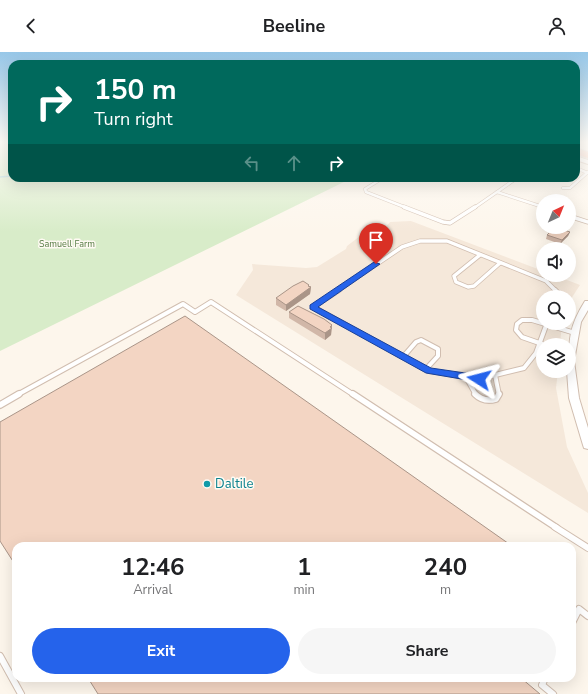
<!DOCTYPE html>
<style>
:root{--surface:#fff;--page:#f6f6f6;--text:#202124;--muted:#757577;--accent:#2563eb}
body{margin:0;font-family:"Nunito Sans",sans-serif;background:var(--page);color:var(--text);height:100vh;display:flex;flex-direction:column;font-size:15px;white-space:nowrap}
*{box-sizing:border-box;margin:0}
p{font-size:13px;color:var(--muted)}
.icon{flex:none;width:22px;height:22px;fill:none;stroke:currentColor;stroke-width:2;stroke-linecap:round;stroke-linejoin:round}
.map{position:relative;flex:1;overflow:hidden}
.panel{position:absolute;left:12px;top:490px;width:564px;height:140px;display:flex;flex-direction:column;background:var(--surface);border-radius:12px;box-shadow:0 4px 16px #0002}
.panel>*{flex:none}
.guide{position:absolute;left:8px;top:8px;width:572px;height:122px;border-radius:12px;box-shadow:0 4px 16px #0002;background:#00695c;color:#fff;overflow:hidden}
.needle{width:26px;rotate:43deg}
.buttons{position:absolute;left:536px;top:142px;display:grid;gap:8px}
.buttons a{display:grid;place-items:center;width:40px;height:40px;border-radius:50%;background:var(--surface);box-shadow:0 4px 16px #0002;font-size:20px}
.pin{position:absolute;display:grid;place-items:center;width:34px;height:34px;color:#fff;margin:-41px -17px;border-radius:50% 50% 50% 0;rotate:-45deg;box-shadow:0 0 4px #0007}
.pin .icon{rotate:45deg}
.me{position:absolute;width:44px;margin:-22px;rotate:279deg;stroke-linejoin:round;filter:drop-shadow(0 0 3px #0008)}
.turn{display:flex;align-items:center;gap:14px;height:84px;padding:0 20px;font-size:18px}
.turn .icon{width:52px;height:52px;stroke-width:2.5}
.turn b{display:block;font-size:28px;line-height:34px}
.lanes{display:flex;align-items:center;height:38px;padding:0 20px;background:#0003;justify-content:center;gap:20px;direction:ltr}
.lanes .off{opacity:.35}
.eta{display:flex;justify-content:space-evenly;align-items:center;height:68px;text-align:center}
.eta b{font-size:24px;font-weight:700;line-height:28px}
.button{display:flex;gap:8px;margin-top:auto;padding:8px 20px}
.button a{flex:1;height:46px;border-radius:24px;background:var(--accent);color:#fff;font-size:16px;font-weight:700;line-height:46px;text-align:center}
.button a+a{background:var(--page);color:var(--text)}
header{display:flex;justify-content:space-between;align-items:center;height:52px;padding:0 20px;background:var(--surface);font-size:18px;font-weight:700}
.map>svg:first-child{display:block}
</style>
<header><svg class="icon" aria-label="back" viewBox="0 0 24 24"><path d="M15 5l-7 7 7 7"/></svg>Beeline<svg class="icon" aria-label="person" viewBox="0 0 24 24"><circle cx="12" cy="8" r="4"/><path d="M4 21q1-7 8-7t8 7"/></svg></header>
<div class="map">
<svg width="588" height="642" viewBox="0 0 588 642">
<rect width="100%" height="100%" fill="#fdf6ec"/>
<path fill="#f5e8da" d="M411,169L543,219V223H554L580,233L569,250V245H543V271H562L560,293H543V319H558L556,336L567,395L588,441V461L236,243L253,218L252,212L306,216L317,215L346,197L347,194L364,181L385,176L390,170Z"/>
<path fill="#d8ecc9" d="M0,90H12V126H352L0,299Z"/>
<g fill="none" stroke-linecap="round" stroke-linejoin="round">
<path stroke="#a5d3da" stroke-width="1.5" d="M0,125L12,124"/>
<g stroke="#d1beb0" stroke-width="3.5">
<g id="service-far4">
<path d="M576,116L588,121"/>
<path d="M383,126L365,137L366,140L407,156"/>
<path d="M563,136H570L588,120"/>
<path d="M497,140L517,126"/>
<path d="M474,156L497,140L543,155"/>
</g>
</g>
<g stroke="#d1beb0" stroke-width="5">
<g id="service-far3">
<path d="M404,155L443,170L450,171L475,155"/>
<path d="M569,164L588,170"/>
<path d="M480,203L454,224L456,230L468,235L474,234L500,211"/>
<path d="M337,239L402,195L420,189H447L546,229L556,239"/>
</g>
</g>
<g stroke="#d1beb0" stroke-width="6">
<g id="service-far2">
<path d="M339,238L313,255L429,319L479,327L524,316L536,301L547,271"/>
<path d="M555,238L559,242L557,245"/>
<path d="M545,293L522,285L516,278L517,272L522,268H532L575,281"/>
<path d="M403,305L416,290L421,288L438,297V304L426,317"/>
<path d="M495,323L499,343"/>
<path d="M466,325L476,343"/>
<path d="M17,343L183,252L195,260L211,250L354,343"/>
</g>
</g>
<g stroke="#d1beb0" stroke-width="8">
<g id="service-far1">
<path d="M353,342L557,476"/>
<path d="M475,342C481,348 489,349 496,347L499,342"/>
<path d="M0,353L19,342"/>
</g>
</g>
<g stroke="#d1beb0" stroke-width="8">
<g id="service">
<path d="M555,475L588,496"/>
<path d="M572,571L579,557L588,564"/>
<path d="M0,604L21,642"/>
<path d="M545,626L542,633L553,642"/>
</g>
</g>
<g stroke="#d1beb0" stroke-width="2">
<path id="minor" d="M585,249H588V258L581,270L574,309L579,346L588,376V397L584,396L583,393L569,346L567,319H569C569,289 568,276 585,249Z"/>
</g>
<g stroke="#d6c0b0" stroke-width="2">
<path id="secondary" d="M576,104L588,108V112L576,108Z"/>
</g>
<g stroke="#dad1cd" stroke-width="2">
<path id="motorway" d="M576,96L588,100V106L576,102Z"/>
</g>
<use href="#service-far4" stroke="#fff" stroke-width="2.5"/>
<use href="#service-far3" stroke="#fff" stroke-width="3.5"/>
<use href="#service-far2" stroke="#fff" stroke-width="4"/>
<use href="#service-far1" stroke="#fff" stroke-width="5.5"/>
<use href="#service" stroke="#fff" stroke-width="6"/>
<use href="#minor" fill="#fff" fill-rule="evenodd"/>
<use href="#secondary" fill="#fff" fill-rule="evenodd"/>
<use href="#motorway" fill="#f7b7a3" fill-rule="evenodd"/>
</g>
<g fill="#d1b7a8">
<path d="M570,180L568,184L560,192L546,187L547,183Z"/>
<path d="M309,234L311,235L310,242L286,259L276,253V246Z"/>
<path d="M289,260L332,273L331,283L325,288L289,266Z"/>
</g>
<g fill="#aa9588">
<path d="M570,180L568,184L560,192L562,188Z"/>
<path d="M309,233V236L311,235L310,242L286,259V253Z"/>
<path d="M332,273L331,283L325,288V281L330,275Z"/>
</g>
<g fill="#f3d5c3" stroke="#aa9588">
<path d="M555,175L570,180L562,188L547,183Z"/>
<path d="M303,229L309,233L308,234L311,235L286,253L276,246L293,234Z"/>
<path d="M298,254L324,267L332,273L330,275L332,276L325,281L289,260Z"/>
<path d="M185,264L512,494H16V514L0,489V370Z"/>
<path d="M88,626H521L540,642H98Z"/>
</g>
<linearGradient id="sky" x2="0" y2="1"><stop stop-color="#97c7e8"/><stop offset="0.5" stop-color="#fefbf6"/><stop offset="1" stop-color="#fefbf6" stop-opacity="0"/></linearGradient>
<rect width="588" height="180" fill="url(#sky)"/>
<path fill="#2563eb" stroke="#184099" d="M374,210L380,212L318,255L431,316L479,323L482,324L484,327L482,329L479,330L426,321L310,257V253Z"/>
<circle fill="#0f9aa8" stroke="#fffaf3" stroke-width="1.5" cx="207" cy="432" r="4"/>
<g text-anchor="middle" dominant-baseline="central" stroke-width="3" stroke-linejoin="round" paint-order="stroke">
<g font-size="9" fill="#537a41" stroke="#fffaf3">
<text x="67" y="192">Samuell Farm</text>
</g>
<g font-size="13" fill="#0d838f" stroke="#fffaf3" text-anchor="start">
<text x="215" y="432">Daltile</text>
</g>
</g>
</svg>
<div class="buttons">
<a><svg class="needle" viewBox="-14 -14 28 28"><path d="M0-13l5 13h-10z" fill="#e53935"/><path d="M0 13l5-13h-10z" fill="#757577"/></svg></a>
<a><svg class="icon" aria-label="sound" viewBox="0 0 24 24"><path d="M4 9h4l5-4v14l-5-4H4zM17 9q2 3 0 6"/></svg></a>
<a><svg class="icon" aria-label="search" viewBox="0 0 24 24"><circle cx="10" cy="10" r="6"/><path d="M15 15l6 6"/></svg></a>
<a><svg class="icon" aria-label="layers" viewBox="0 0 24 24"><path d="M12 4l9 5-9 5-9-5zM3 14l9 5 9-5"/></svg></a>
</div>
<div class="pin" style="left:376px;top:212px;background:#d93025"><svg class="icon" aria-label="arrive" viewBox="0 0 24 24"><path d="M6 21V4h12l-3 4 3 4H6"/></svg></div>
<svg class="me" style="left:479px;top:327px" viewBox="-20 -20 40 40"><path d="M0-17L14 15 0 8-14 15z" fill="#2563eb" stroke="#fff" stroke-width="4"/></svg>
<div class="guide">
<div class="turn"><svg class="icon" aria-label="right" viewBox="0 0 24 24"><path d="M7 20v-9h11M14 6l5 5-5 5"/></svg><div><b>150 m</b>Turn right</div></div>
<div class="lanes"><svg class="icon off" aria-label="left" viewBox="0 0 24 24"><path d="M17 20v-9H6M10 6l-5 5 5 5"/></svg><svg class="icon off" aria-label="ahead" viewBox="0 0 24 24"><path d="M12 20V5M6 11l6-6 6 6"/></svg><svg class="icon" aria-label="right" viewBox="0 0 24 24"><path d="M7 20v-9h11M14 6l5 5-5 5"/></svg></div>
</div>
<section class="panel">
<div class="eta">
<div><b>12:46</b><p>Arrival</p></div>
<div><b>1</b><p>min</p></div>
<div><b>240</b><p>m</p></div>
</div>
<div class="button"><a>Exit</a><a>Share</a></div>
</section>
</div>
